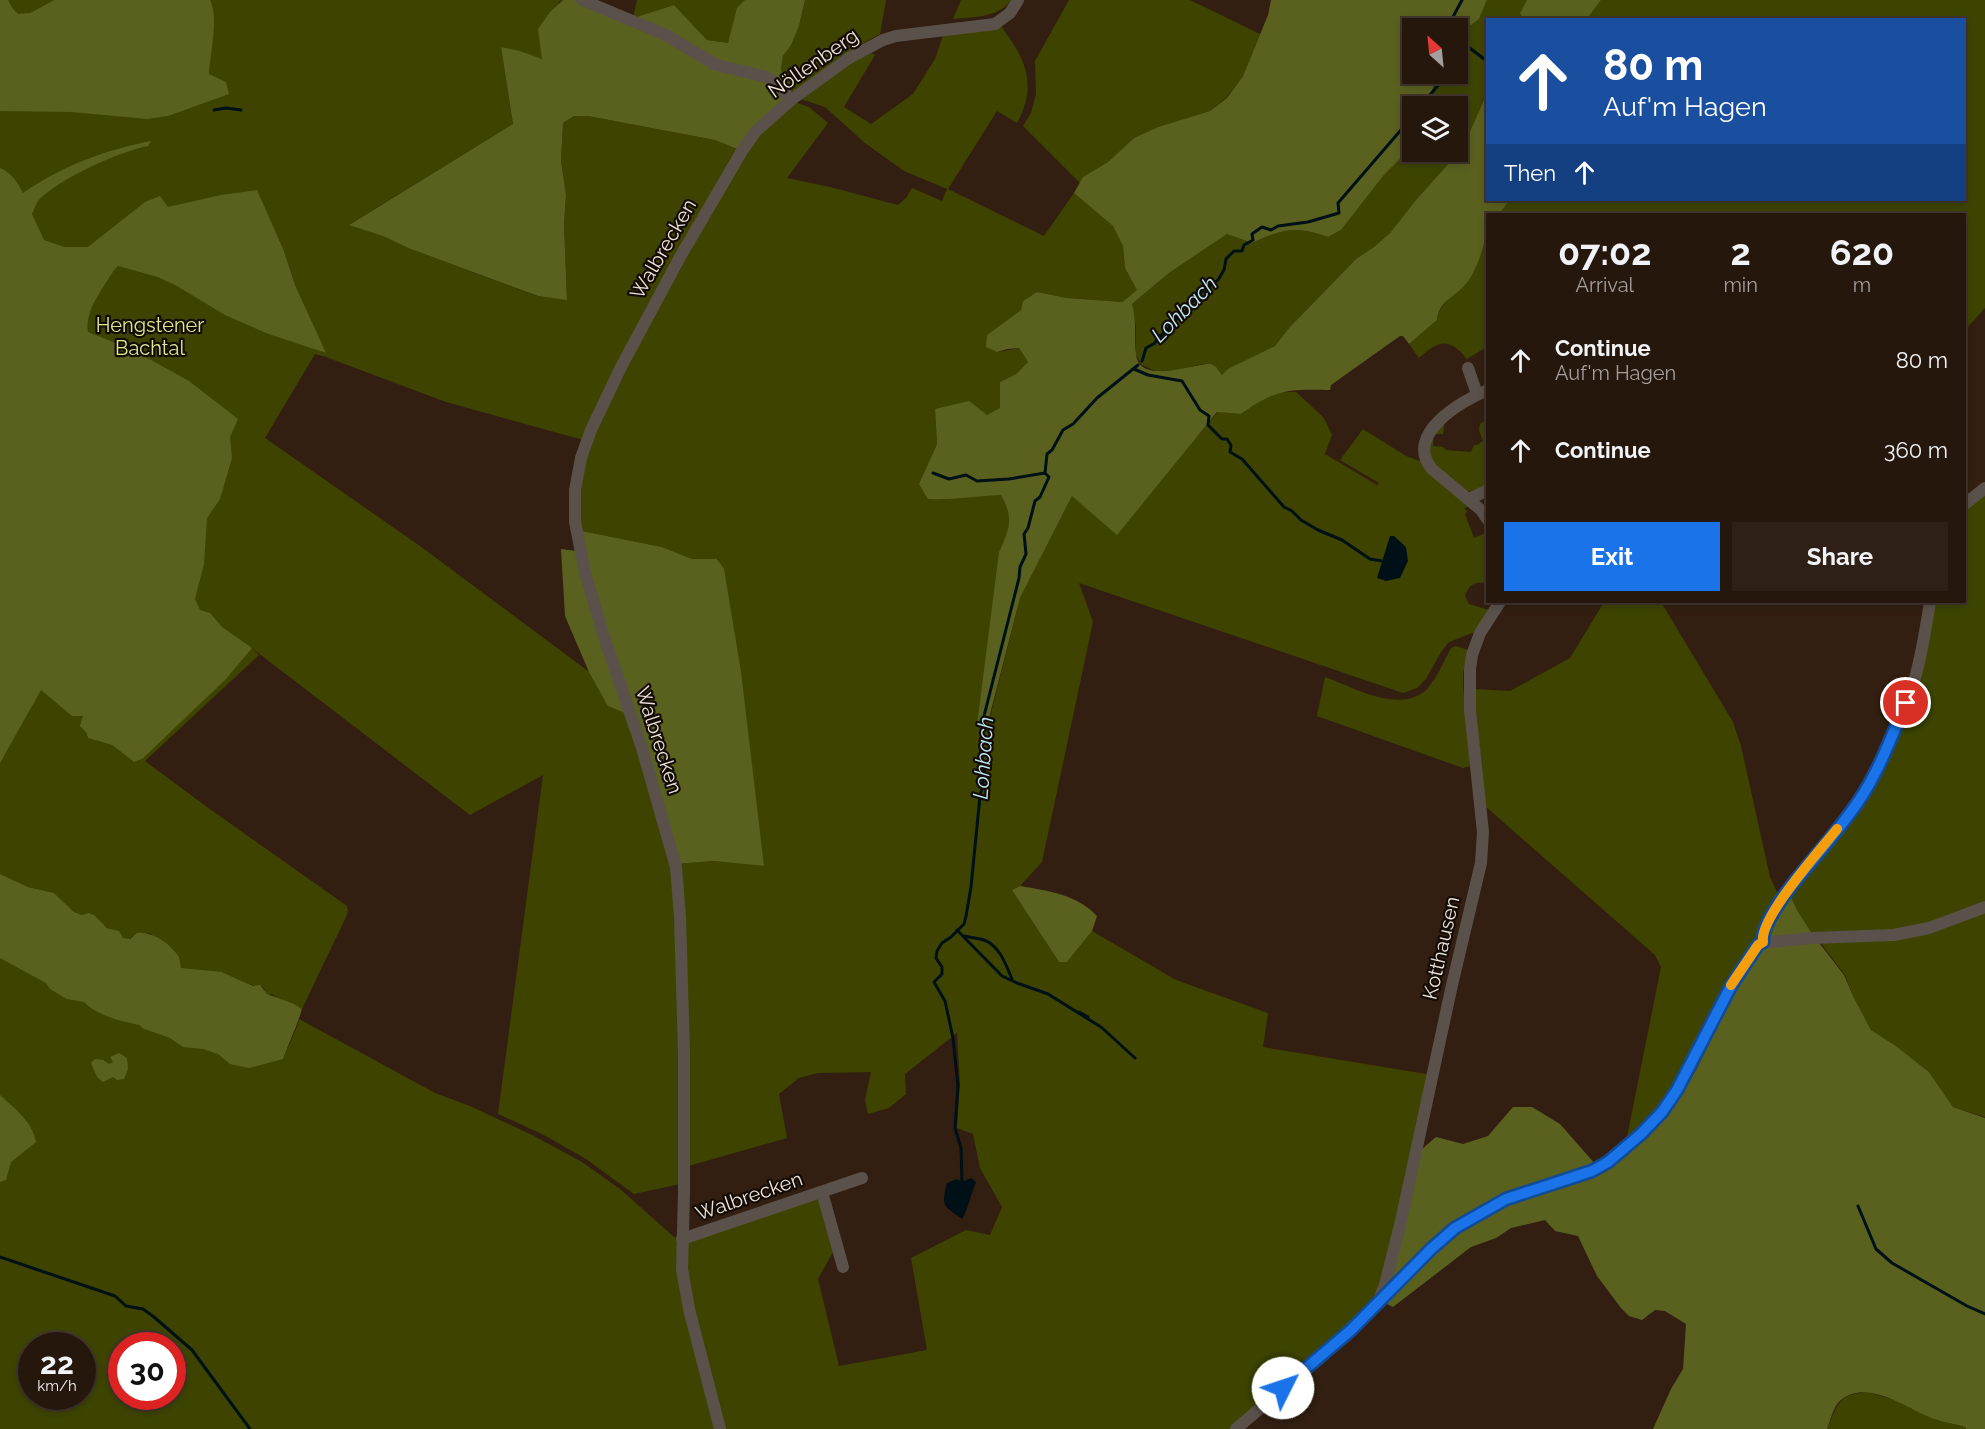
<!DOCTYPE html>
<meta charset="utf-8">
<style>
:root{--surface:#26170d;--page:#2e2016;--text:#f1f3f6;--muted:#a49f9d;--line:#42362e;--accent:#1a73e8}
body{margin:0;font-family:Raleway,sans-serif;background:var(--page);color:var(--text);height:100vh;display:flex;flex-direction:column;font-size:22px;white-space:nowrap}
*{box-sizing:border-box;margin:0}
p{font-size:20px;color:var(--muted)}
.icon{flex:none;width:33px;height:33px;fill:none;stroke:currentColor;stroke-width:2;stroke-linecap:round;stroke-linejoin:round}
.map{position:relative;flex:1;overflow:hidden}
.side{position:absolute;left:1486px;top:213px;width:480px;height:390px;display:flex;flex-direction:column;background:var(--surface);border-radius:0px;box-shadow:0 3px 9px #0003,0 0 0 2px var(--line)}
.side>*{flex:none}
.guide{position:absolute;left:1486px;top:18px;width:480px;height:183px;border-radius:0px;box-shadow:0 3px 9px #0003,0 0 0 2px var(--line);background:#1a4fa0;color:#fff;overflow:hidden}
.needle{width:39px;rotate:333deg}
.controls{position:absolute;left:1402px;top:18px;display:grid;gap:12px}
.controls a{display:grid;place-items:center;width:66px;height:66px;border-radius:0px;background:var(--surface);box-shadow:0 3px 9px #0003,0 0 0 2px var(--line);font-size:30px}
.speed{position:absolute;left:18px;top:1332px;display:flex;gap:12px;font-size:30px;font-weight:700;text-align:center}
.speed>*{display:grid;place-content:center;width:78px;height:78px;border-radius:50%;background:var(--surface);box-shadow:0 3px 9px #0003,0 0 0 2px var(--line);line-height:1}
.speed small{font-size:15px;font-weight:400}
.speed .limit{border:9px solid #d22;background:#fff;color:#111}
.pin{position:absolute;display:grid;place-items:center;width:51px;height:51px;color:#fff;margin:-26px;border:3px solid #fff;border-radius:50%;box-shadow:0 2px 6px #0007}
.me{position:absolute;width:66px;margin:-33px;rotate:49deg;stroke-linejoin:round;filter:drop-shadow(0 0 4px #0008)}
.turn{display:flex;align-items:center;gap:21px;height:126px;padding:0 18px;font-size:27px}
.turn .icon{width:78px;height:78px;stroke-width:2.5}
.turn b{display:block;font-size:42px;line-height:51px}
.then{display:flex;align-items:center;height:57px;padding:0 18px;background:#0003;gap:12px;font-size:22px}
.eta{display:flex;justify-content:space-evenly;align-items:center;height:102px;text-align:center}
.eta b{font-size:36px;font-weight:700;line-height:42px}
.cta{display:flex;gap:12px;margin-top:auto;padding:12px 18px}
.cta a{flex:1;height:69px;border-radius:0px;background:var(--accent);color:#fff;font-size:24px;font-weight:700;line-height:69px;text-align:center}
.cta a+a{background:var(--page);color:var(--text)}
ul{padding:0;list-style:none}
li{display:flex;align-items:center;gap:18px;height:90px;padding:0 18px}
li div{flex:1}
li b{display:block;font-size:22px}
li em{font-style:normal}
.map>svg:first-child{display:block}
</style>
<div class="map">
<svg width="1985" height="1429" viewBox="0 0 1985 1429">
<rect width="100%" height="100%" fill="#321f11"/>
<g fill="#3e4400" fill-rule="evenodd">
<path d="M0,0H54L30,13L29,20L60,0H562L559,2L542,59L501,47L513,124L350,224L383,236L408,248L537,296L567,299L564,225L566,197L561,161L563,123L574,116H588L715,140L744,152L791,101L809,107L828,123L787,178L830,187L898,205L906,198L912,188L942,201L947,189L904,171L865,143L825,107L801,99L863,49L875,55L844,107L871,124L913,94L935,59L945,30L999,24C1024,56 1039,83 1017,123L997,111L948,189L1044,236L1074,193L1113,226L1123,246L1125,268L1137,290L1122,302L1067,298L1037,292L1023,301L1021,310L987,335L997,352L1019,348L1028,362L1016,374L1000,382L1001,408L987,415L935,409L937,444L919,484L974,496L1001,495C1014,519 1011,528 999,552L989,721L1020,598L1072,496L1185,450L1218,412L1241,414C1261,400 1271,391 1296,392L1322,416L1326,422L1332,435L1325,454L1377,485L1379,483L1340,460L1363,429L1406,456L1423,462L1470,505L1464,509L1467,511L1465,514L1474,538L1488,532V583C1475,581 1469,584 1465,596L1469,604L1489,610L1475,632L1449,642L1441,652L1426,679L1417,688L1403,693L1079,583L1093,622L1042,862L1020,886L1012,890L1059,962H1067L1092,931L1176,980L1268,1013L1263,1047L1432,1075L1380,1285L1371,1304L1332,1342L1231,1429H0V880L121,937L119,931C115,930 112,930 108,928C97,923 96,910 82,915L74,912L54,893L28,887L0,874ZM264,207L284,251L295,285L325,353L318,350ZM315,354L326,357L446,402L587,441L578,501L582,531L662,547L692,559H718L764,866L714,861L675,864L633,715L587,667L588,671L420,546L265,438ZM249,646L470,815L543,775L498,1114L544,1135L586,1159L634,1194L680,1184L685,1167L787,1138L779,1094L799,1078L818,1073L871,1072L865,1100L868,1114L889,1108L906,1094L905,1074L957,1033L960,1083L957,1128L973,1134L980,1168L1002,1207L990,1235L966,1230L911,1258L927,1350L839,1366L818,1279L834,1250L822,1192L682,1239L674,1237L620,1189L582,1162L534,1136L470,1106L435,1093L299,1019C296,1033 288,1045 283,1059L222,972L254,986L263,987L267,995L272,994C281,1002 292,1002 302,1009L346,917L348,911L347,906L207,807L145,761L259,655ZM86,732L142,759L134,762L112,745L88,738ZM149,933L171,947L178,955L129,939L133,936ZM32,1346H82V1396H32ZM122,1346H172V1396H122Z"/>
<path d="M637,0H745L728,43L707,40L674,5L633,18Z"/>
<path d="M805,0H886L880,34C848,50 822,70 796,94L787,88L781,69L783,56L791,44L799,26Z"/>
<path d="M961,0H1011C998,18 974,17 953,19Z"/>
<path d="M1069,0H1190L1260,34L1243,76L1227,97L1210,111L1158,127L1134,138L1108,162L1083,177L1080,183L1023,126L1031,113L1036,94L1035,61Z"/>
<path d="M1487,0H1527L1520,13L1523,19L1488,20V91L1467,138L1458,153L1416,200L1390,233L1374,247L1356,259L1289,328L1275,346L1222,375L1218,369L1203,364L1176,370L1155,371L1142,365L1136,355V327L1132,304L1169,273L1227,234L1252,243C1283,229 1295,225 1328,237L1341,230L1384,175L1413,146V152H1458V106H1429L1436,74H1458V35L1479,19Z"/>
<path d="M1601,0H1985V308L1965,330V214H1499L1510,200H1965V20L1587,19Z"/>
<path d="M1488,231V346L1467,359C1449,337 1439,340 1419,358L1409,344L1437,320C1440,298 1461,294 1471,276C1480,263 1481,246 1488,231Z"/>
<path d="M1488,418L1487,486L1464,493C1434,473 1409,449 1445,419L1443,434H1434L1433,446L1443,447L1446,450L1471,452L1474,445H1477L1483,441L1479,430L1480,424Z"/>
<path d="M1985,491V903L1911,929L1813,935L1797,910L1791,897L1787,895L1837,833L1899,723L1931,602H1965V506Z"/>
<path d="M1604,602H1661L1733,722L1741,746L1770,877L1777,892L1783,895L1677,1090L1625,1147L1661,967L1655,955L1485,806L1474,689L1510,691L1570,658Z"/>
<path d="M1456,646L1468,650L1463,673V685L1470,766L1463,768L1317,716L1325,677C1353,687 1401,715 1427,689C1437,678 1444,661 1451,648Z"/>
<path d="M1985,911V1117L1953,1107L1929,1072L1896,1046L1871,1030L1854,998L1845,975L1820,942H1861L1894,939Z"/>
<path d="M1868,1392L1894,1400L1936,1420L1965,1427L1966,1429H1827C1838,1404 1838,1394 1868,1392Z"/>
</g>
<g fill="#5a611f">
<path d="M0,0H8L13,9L18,14L30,13L54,0H210C219,18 210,54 209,74L226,82L229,94L168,116L147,119L72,112L0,111Z"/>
<path d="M563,0H585L633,18L674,5L707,40L728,43L737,8L745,0H805L799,26L791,45L783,56L781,69L791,100L742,151L715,140L588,116H574L563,123L561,161L566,195L564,225L567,300L538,296L408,248L383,236L349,225L513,124L501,47L520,51L542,59L538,29L550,12Z"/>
<path d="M1271,0H1487L1479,19L1458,35V28H1413V74H1436L1429,106H1413V146L1384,175L1341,230L1328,237C1295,225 1283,229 1252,243L1227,234L1169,273L1132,304C1137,321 1134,337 1136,354C1139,386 1194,363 1211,364L1216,367L1222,375L1228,369L1275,346L1289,328L1356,259L1374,247L1390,233L1416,200L1458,153L1467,138L1488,91V200H1510L1499,214H1488C1488,235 1478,274 1462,288C1451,299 1439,302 1437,320L1409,344L1403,336H1400L1331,385L1330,390C1289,389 1275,389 1241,414L1217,412L1117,535L1072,496L1020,598L988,722L977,725L999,552C1010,528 1014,519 1001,495C976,496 952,500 928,499L919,484L937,444L935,409L969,401L987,415L1000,408V382L1016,374L1028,362L1019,348L1007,349L997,352L986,347L987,335L1021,310L1023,301L1037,292L1067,298L1122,302L1137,290L1125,268L1123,246L1113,226L1074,193L1083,177L1108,162L1134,138L1158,127L1210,111L1227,98L1243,76L1268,15Z"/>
<path d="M1527,0H1601L1587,19H1523L1520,13Z"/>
<path d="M151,141L148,146C118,152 58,179 38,201C35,205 34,210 32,214L44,240L64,247H88L145,202L160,196L168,207L221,195L257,190L284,251L295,285L326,353L266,333L225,315L177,286L158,277L118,266L114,270C104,287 84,311 88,332L131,349L189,381L238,419L230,437L232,458L220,499L207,518L204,564L195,599L200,610L210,613L222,627L252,648L225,680L142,759L134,762L112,745L88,738L86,732L80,726L83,716H72L41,690L0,763V168C12,173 17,182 23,193C62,166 105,150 151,141Z"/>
<path d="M582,531L662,547L692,559H717L724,569L741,672L764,866L714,861L675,864L633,716L608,706L589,672L565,616L561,549L584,552Z"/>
<path d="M0,874L28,887L54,893L74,912L82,915L88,913L94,915L107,928L119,931L123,938L130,939L137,933C151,931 169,943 177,954C180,957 180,963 181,968L222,972L253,986L260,985L267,994L294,1004L302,1009C297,1027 289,1042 283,1059L249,1068L230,1064L218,1054L203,1049L183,1047L170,1038L142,1028L140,1025C120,1021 98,1016 84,1002L67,999L50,989L46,983L0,958Z"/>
<path d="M1020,886C1049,891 1076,894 1097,916L1092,931L1067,962H1059L1012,890Z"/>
<path d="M1791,897L1797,910L1813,935L1844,975L1854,998L1871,1030L1896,1046L1929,1072L1953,1107L1985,1118V1429H1966L1965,1427C1956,1424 1946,1423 1937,1420C1910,1411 1868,1377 1841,1400C1834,1405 1830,1421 1827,1429H1653L1671,1389L1683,1369L1686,1324L1665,1311L1655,1310L1642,1320L1629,1316L1621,1308L1597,1276L1578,1236L1555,1231L1545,1220L1511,1228L1496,1238L1471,1247L1393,1307L1383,1302L1422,1149L1436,1137L1463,1144L1488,1136L1513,1107H1532L1560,1124L1603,1173L1618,1162L1662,1122L1696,1070L1739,983L1783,903Z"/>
<path d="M119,1053L127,1058L128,1069L124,1079L117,1080L113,1077L103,1082L97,1077L91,1063L95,1059L103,1060L109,1064L113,1062L110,1057Z"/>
<path d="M0,1095C15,1109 32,1121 36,1142L11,1162L6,1180L0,1182Z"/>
</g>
<g fill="#001017">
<path d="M1390,536H1394L1406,547L1408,561L1400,578L1386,581L1377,578Z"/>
<path d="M971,1178L976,1182C972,1191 966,1215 962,1219C943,1205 941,1207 947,1183L957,1179L962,1182Z"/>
</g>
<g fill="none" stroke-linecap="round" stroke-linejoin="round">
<g stroke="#001017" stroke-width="3">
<path d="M1447,28L1462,0"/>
<path d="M1458,39L1488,62"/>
<path d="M1421,106L1439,84L1436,74"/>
<path d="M214,110L226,108L241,110"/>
<path d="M1142,361L1146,348L1155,343L1157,338L1167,331L1173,321L1183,315L1192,303L1204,290L1218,280L1224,270L1226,259L1234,251H1242L1244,245L1253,240L1252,234L1262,227L1271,230L1278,226L1308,222L1339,213L1338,203L1413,116"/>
<path d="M1134,369L1148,375L1182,381L1200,410L1209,416L1208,425L1222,439H1227L1231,445L1230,452L1242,459L1284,507L1292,511L1301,520L1318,530L1342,540L1370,559L1382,561"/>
<path d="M933,473L949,479L966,475L977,481L1009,479L1045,473"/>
<path d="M957,930L1002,976L1017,983L1048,994L1101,1027L1135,1058"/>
<path d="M965,936C971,938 978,938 984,940C1000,946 1006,965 1012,979"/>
<path d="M1079,1012L1088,1017"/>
<path d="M962,1182L961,1148L955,1128L958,1086L953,1038L945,1001L934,982L942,974V967L936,958L937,951L942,943L951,937L964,924L966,916L971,887L980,796L985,774L980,747L984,716L1019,578L1020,567L1026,554L1024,534L1028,528L1035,501L1040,497L1049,477L1045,473L1047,454L1052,450L1063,430L1073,424L1097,398L1138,365"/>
<path d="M1858,1206L1876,1249L1892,1263L1967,1306L1985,1314"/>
<path d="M0,1257L115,1296L126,1306L143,1309L154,1317L192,1350L250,1429"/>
</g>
<g stroke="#5a514a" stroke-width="12">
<path d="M582,0L666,35L716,65L767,77L778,85L791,100"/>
<path d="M1468,368L1477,394"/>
<path d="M1488,390C1461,401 1403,435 1432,469L1481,510L1488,520"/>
<path d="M1469,499L1488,490"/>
<path d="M1965,504L1985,488"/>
<path d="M1763,942C1759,917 1824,846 1841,825C1866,795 1881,761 1896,725C1903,710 1910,694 1915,678C1922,653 1926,627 1930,602"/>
<path d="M822,1192L843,1267"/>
<path d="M682,1239L862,1178"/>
<path d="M1379,1300L1385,1285L1401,1221L1452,985L1481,863L1483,832L1470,710V669L1472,655L1480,633L1500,602"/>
<path d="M720,1429L689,1309L682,1269L684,1193V1053L680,917L676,867L642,748L603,634L585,572L575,522V490L581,458L591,430L621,367L680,257L742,151L756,131L791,100L849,58L883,40L896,36L995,24L1010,13L1018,0"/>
<path d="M1236,1429L1351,1330L1431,1249L1455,1228L1506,1199L1592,1171L1608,1162L1641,1134L1662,1112L1677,1090L1731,986L1760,943L1812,938L1894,935L1929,928L1985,907"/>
</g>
</g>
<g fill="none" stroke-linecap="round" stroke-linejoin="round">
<g stroke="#114b97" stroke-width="15">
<path id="route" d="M1283,1388L1351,1330L1431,1249L1455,1228L1506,1199L1592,1171L1608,1162L1641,1134L1662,1112L1677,1090L1731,986L1758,945L1763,942C1761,928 1780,901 1789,889C1812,859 1839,831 1860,799C1880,769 1892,735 1906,703"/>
</g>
<use href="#route" stroke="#1a73e8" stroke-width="10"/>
<path stroke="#f59e0b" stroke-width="10" d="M1731,985L1758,945L1763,942C1759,918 1821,849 1837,829"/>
</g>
<g text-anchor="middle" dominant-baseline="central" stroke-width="4.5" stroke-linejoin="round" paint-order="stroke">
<g font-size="20" fill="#efe3d9" stroke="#130b06">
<text transform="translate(813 63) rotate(-35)">Nöllenberg</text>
<text transform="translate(663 249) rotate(-60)">Walbrecken</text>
<text transform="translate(659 740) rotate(72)">Walbrecken</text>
<text transform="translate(1441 948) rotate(-77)">Kotthausen</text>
<text transform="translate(749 1196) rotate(-19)">Walbrecken</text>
</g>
<g font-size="20" fill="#ddea8c" stroke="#130b06">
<text x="150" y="325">Hengstener<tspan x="150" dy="23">Bachtal</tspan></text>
</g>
<g font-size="21" font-style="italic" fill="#bfe8f7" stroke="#130b06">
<text transform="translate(1184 309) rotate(-45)">Lohbach</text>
<text transform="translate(983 758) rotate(-86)">Lohbach</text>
</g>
</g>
</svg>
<div class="controls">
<a><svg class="needle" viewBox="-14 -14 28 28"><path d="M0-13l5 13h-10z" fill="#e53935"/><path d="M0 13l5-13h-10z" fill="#a49f9d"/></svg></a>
<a><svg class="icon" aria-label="layers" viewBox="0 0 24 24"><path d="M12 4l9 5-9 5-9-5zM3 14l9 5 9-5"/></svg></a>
</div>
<div class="speed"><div>22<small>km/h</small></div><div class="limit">30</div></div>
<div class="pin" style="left:1906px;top:703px;background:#d93025"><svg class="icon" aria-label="arrive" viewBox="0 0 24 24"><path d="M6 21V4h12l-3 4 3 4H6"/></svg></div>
<svg class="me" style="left:1283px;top:1388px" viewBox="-20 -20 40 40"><circle r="19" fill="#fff"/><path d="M0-13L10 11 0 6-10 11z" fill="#1a73e8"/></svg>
<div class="guide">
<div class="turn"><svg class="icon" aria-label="ahead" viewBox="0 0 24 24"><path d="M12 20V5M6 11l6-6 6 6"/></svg><div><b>80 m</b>Auf'm Hagen</div></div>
<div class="then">Then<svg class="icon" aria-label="ahead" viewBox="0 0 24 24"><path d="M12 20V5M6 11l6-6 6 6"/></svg></div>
</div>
<section class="side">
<div class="eta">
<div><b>07:02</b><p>Arrival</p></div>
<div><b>2</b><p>min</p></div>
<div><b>620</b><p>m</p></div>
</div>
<ul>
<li><svg class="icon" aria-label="ahead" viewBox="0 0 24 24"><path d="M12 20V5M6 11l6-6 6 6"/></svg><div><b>Continue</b><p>Auf'm Hagen</p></div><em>80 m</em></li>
<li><svg class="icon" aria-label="ahead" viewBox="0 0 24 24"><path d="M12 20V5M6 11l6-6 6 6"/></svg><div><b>Continue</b></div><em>360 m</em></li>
</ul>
<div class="cta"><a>Exit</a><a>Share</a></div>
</section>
</div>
